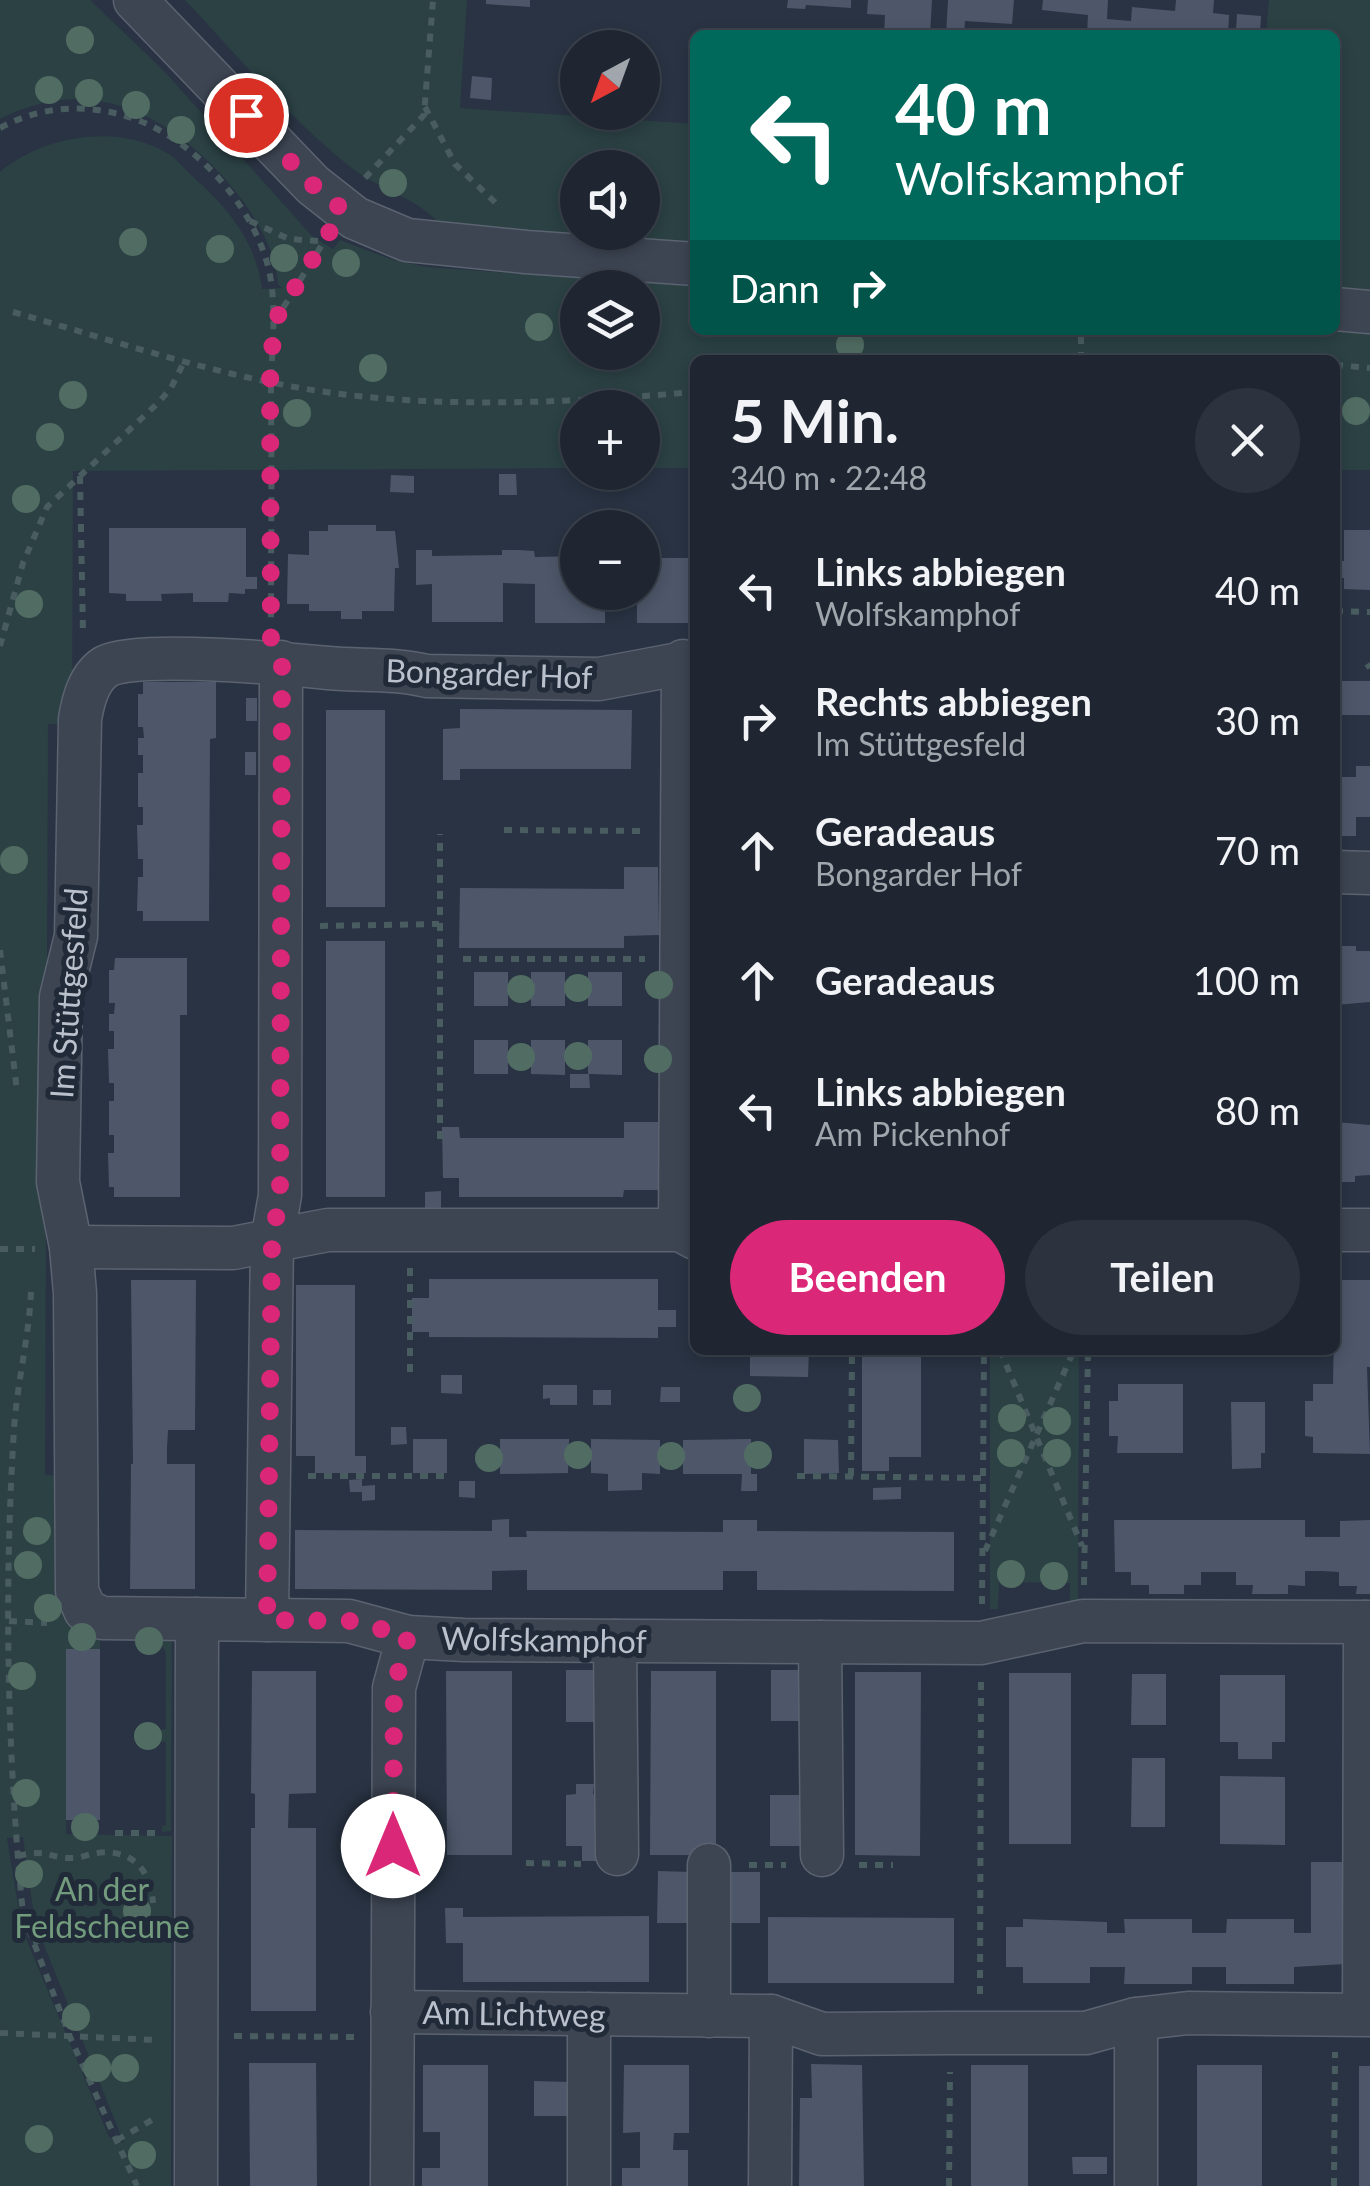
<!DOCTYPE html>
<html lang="de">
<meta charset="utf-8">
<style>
:root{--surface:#1f2632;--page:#2c323e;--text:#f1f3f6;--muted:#a1a5ac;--line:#3c434d;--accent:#db2777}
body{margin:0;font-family:Lato,sans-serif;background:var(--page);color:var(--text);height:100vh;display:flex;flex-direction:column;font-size:38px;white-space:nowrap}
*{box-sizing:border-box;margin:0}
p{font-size:32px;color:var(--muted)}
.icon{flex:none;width:55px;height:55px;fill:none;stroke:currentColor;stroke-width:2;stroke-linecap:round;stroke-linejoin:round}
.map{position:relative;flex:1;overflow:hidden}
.panel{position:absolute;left:690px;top:355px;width:650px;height:1000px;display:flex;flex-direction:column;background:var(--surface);border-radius:15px;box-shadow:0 5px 15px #0003,0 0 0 2px var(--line)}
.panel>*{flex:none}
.banner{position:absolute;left:690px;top:30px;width:650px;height:305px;border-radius:15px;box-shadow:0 5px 15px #0003,0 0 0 2px var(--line);background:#00695c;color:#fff;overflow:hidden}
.needle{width:65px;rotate:221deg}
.controls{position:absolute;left:560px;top:30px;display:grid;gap:20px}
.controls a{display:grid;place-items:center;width:100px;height:100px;border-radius:50%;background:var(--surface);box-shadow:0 5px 15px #0003,0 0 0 2px var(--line);font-size:50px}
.pin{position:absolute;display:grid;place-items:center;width:85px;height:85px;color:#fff;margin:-42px;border:5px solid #fff;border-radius:50%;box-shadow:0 2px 10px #0007}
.me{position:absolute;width:110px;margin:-55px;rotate:0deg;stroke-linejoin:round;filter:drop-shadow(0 0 8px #0008)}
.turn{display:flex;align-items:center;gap:35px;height:210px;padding:0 40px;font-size:45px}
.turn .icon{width:130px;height:130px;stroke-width:2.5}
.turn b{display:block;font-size:70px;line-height:85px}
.then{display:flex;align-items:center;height:95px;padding:0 40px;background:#0003;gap:20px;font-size:38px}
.round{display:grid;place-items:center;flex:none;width:105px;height:105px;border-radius:52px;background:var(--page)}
.head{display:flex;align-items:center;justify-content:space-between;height:170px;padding:0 40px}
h1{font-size:60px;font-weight:700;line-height:75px}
.action{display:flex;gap:20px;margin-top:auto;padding:20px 40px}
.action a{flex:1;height:115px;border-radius:60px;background:var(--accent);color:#fff;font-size:40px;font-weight:700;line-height:115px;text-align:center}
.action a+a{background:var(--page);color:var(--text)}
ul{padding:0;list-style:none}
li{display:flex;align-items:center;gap:30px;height:130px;padding:0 40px}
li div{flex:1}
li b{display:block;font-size:38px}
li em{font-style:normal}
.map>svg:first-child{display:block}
</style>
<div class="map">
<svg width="1370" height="2186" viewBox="0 0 1370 2186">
<rect width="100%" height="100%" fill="#293343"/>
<g fill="#2b4144" fill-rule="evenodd">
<path d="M0,0H90L164,71L312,236L333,249L340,240L393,260L427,267L695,286V330L1370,332V470H1335V360H695V468H643L642,408H578L577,468L73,471L72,724H48L45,1475L65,1476L100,1629V1649L66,1650V1834L172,1836L171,2186H0V172C43,136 116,123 167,153C176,158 183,167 190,174C226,206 256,240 262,289L282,288L278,284C275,248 255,215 232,187C171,115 92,72 0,119ZM578,288H642V352H578ZM23,1837L35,1923L124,2143L109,2137L22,1929L7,1838Z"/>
<path d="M185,0H467L460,108L695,124V245L575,238L437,221C414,197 379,189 353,169C291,121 239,57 185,0ZM578,168H642V232H578Z"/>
<path d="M1269,0H1370V294L1335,291V35H1266Z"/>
<path d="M990,1350H1079L1078,1608H1070V1583L999,1582L998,1609H990Z"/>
<path d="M172,1635L171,1831L162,1832V1826L166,1825V1742L157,1741V1730L166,1729V1653L158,1637Z"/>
</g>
<g fill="#4d5769">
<path d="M486,0H530V7L486,4Z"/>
<path d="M788,0H851V8L806,5L805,9L787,8Z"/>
<path d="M868,0H932L930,35H884L885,15L867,14Z"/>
<path d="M948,0H1014L1012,24L965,21L964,35H946Z"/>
<path d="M1043,0H1108L1107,19L1131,21L1132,7L1175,11L1176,0H1214L1213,13L1229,15L1228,35L1087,34L1088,15L1042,10Z"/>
<path d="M1237,14L1261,16L1260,32L1236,30Z"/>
<path d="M472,76L492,78L491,100L470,98Z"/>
<path d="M499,474H516L517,495H499Z"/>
<path d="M391,475L414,476V493L390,492Z"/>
<path d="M328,525H376V531H395L399,568H395L394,611H362V619H341V611H309V604H287L288,554L309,555V531H328Z"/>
<path d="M109,528H246V577H257V589H245V594L229,593L228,602H193V593L161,594L162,601H126V594L109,593Z"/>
<path d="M1344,530H1370V590L1344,589V578H1335V561H1344Z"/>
<path d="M416,550H432V556L502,555V550H519L534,551L535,557L578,556V592H605V623H535V584L503,583V622H432V584L416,585Z"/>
<path d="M642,558H695V623H637V592H642Z"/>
<rect x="1335" y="681" width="35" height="34"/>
<path d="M143,682H216V738L210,739L209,921H143V911H137L138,877H143V859H138L137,825H143V807H138V773H143V755H138V738H144L143,727H138V694H143Z"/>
<rect x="246" y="698" width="11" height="23"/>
<path d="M460,709L632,710L631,769H460V780H443V729L460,728Z"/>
<rect x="326" y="710" width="59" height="197"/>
<rect x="245" y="752" width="11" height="23"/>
<path d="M1356,766H1370V817H1356V836H1335V777H1356Z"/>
<path d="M624,867H658L659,935L624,936V948H459L460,888L624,889Z"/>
<rect x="326" y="941" width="59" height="256"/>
<path d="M1335,946H1356V951H1370V1002L1335,1005Z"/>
<path d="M115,958H187V1015H180V1197H114V1187H109L108,1153H114V1135H109V1101H114V1083H109L108,1049H114V1031H109V1014H114L115,1003H109V970H114Z"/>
<rect x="474" y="972" width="34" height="34"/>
<rect x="531" y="972" width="34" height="34"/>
<rect x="588" y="972" width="34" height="34"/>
<rect x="474" y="1040" width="34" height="34"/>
<path d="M531,1040H565V1075L531,1074Z"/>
<path d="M588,1040H622V1075L589,1074L590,1088H570V1074H588Z"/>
<path d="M624,1122H658V1190H624L623,1197H459V1178H443L442,1127H459L460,1138H624Z"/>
<path d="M1335,1122L1370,1125V1175L1355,1176V1182H1335Z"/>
<path d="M441,1191V1213H425V1192Z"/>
<path d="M429,1279H658V1310H676V1327H658V1338L429,1337V1332H412V1298H429Z"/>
<path d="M131,1280H196L195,1430H168L167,1448V1464H195V1589H130L131,1464H133Z"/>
<path d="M1335,1280H1370V1367H1367L1370,1454L1313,1453V1437L1305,1436V1401H1313V1384H1333Z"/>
<path d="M296,1285H355V1456H366V1473H315V1456H296Z"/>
<path d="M738,1350H809L808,1377L750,1376V1357H738Z"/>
<path d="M862,1350H921V1457H889V1471H862Z"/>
<path d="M441,1375H462V1394L441,1393Z"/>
<path d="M1118,1384H1183V1453H1117L1118,1436H1109V1401H1118Z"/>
<path d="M543,1385H577V1405H550V1398L543,1399Z"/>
<path d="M661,1387H680V1402H660Z"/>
<rect x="593" y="1390" width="18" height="15"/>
<path d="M1231,1402H1265V1453H1261V1468L1232,1469Z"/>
<path d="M391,1427H406L407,1444L391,1445Z"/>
<rect x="413" y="1439" width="34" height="34"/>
<path d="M500,1439H569L568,1473L500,1474Z"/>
<path d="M591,1439L660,1440V1474L642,1473V1490L608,1491V1474L591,1473Z"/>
<path d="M751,1439V1474H757V1491H741L742,1474H683V1440Z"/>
<path d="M804,1439L838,1440L839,1473L804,1474Z"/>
<path d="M362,1479V1486L375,1485V1500L362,1501V1492H350L349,1480Z"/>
<path d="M459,1481H475V1498L459,1497Z"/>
<path d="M901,1487V1499L873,1500V1488Z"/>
<path d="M509,1519V1537H527L526,1531L723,1532V1520H757V1531L954,1532V1591L757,1590V1571H723V1590H527V1570L492,1571V1590L295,1589V1530L492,1531V1520Z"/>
<path d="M1114,1520H1305V1537H1340V1521L1370,1520V1594H1356L1357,1586H1339V1572L1322,1571H1305V1586L1288,1585V1594H1252L1253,1585H1236V1572H1201V1585H1184V1594H1149V1585H1131V1572H1115Z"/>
<rect x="66" y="1649" width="34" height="171"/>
<rect x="566" y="1670" width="34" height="52"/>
<rect x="771" y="1670" width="34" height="51"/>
<path d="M252,1671H316V1793L289,1794L288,1828H316V2011H251V1828H255V1794L251,1793Z"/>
<path d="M446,1671H512V1855H447Z"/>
<path d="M651,1671H716V1855H650Z"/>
<path d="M855,1672H921L920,1856L855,1855Z"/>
<rect x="1009" y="1673" width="62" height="171"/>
<path d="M1132,1674H1166V1725H1131Z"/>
<path d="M1220,1675H1285V1742H1272V1759H1238V1742H1220Z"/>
<path d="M1132,1758H1165V1827H1131Z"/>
<path d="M1220,1776L1285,1777V1845L1220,1844Z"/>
<path d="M576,1784H594L593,1794L600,1795L598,1861H582V1846H566V1795L576,1794Z"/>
<path d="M770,1795H804L805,1846H770Z"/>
<path d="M1311,1862H1345V1964L1294,1967V1984H1226V1967H1192V1984H1124L1125,1967H1090V1983H1023V1967H1006V1927H1023V1919L1107,1922V1933H1125L1124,1919H1192V1933H1226L1227,1919H1294V1933H1311Z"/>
<path d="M658,1871L691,1872V1923H657Z"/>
<rect x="726" y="1872" width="34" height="51"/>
<path d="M445,1908H463V1917L649,1916V1982H463V1943H446Z"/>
<path d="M768,1917L954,1918V1983H768Z"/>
<path d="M249,2063H316L317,2186H250Z"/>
<path d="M811,2064L862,2065L864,2186H799L800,2098H812Z"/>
<path d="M423,2065H488V2186H422V2168H440V2132H423Z"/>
<path d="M624,2065H689V2133H674L673,2150H688V2186H622V2168H640V2132L623,2133Z"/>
<rect x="971" y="2065" width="57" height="121"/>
<rect x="1197" y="2065" width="65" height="121"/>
<rect x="1359" y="2066" width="11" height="120"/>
<path d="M534,2081L569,2082L568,2116H534Z"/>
<path d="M1072,2157H1107V2174H1073Z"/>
</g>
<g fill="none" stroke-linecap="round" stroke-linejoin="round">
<g stroke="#5b6370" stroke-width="45">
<g id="minor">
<path d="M135,0L313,185L355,218L407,240L526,252L695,264"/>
<path d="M1335,309L1370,312"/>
<path d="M695,661L599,679L427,676C394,668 362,671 328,668C287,664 139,650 107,666C89,676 83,701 80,719L76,936L61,997L58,1182L71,1247L75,1293L77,1591L85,1610L102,1618L349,1621L408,1637L464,1640L981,1643L1083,1621L1370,1622"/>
<path d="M1335,872L1370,873"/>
<path d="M680,1230L683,661"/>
<path d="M1335,1230H1370"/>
<path d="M71,1247L233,1248L328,1230H680L695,1238"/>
<path d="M267,1620L272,1241L280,1195L281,662"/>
<path d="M615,1641L617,1854"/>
<path d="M820,1642L822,1855"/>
<path d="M392,2012L771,2016L822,2034L950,2033H1086L1136,2019L1188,2013L1370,2015"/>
<path d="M589,2014V2186"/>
<path d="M1364,2014L1365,1622"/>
<path d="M709,2016V1865"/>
<path d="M1136,2019V2186"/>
<path d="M196,2186L197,1619"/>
<path d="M392,2186L394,1688L408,1637"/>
<path d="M770,2186L771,2016"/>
</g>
</g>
<g stroke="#495d60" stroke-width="6" stroke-dasharray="8 8" stroke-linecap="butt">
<path d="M425,107L455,164L501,208"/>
<path d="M0,128C44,104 94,103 140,121C201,145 261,215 271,281C277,321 270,362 271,403C272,477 271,551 271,625"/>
<path d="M365,178L424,115L433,0"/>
<path d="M250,221L289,239L318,241"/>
<path d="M13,312C108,339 203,371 300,388C428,410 566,403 695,392"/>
<path d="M275,321L323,243"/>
<path d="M1081,360V330"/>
<path d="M1143,360H1229"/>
<path d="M1335,365L1370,368"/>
<path d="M80,476L83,633"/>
<path d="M1335,611L1370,612"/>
<path d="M0,646L23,563L47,507L159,402L171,388L185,360"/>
<path d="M1367,664L1370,668"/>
<path d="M504,830L643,831"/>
<path d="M320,926L439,924"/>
<path d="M0,950L17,1091"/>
<path d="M463,959H645"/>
<path d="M440,1139V834"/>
<path d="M0,1249H35"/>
<path d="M31,1292C29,1338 17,1383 14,1429C4,1587 7,1746 22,1904L24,1917L70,2037L137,2186"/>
<path d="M1000,1350L1082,1546"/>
<path d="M410,1372V1268"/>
<path d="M308,1476H451"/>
<path d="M797,1476L983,1478"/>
<path d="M851,1476L852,1350"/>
<path d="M985,1551L1074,1350"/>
<path d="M1084,1585L1088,1350"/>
<path d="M982,1604L984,1350"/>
<path d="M9,1621L47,1623"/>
<path d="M115,1833H161"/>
<path d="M18,1856C49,1848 49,1859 73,1858C80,1858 89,1854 96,1853C132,1848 151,1870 153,1903"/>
<path d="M526,1863L581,1864"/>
<path d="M749,1865H786"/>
<path d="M859,1865H893"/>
<path d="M33,1942L85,1928"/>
<path d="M980,1994L981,1681"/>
<path d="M0,2033L157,2040"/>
<path d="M234,2036L356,2037"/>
<path d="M117,2140L157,2117"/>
<path d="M949,2186L950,2072"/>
<path d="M1334,2186L1335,2052"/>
</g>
<use href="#minor" stroke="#3d4553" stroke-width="42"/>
</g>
<g fill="#516d63">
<circle cx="80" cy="40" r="14"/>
<circle cx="49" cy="90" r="14"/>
<circle cx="89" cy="93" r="14"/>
<circle cx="136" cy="105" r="14"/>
<circle cx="181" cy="130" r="14"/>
<circle cx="393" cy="183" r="14"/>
<circle cx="133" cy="242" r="14"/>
<circle cx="220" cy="249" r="14"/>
<circle cx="284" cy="258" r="14"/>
<circle cx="346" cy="263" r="14"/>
<circle cx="539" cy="327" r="14"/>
<circle cx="850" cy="345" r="14"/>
<circle cx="373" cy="368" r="14"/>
<circle cx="73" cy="395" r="14"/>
<circle cx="1356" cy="411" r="14"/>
<circle cx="297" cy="413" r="14"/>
<circle cx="50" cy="437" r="14"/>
<circle cx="26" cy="499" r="14"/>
<circle cx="29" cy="604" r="14"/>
<circle cx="14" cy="860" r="14"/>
<circle cx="659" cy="985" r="14"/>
<circle cx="578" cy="988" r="14"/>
<circle cx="521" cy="989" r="14"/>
<circle cx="578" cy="1056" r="14"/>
<circle cx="521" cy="1057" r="14"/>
<circle cx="658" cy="1059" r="14"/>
<circle cx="747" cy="1398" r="14"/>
<circle cx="1012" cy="1418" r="14"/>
<circle cx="1057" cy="1421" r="14"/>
<circle cx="1011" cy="1453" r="14"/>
<circle cx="1057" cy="1453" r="14"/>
<circle cx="578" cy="1455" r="14"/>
<circle cx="758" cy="1455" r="14"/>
<circle cx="671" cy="1456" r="14"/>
<circle cx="489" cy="1458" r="14"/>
<circle cx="37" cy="1531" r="14"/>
<circle cx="28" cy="1565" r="14"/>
<circle cx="1011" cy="1574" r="14"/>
<circle cx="1054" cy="1576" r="14"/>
<circle cx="48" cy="1608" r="14"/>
<circle cx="82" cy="1637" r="14"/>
<circle cx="149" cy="1641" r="14"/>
<circle cx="22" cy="1676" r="14"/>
<circle cx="148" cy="1736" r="14"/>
<circle cx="26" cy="1793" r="14"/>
<circle cx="85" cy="1827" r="14"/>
<circle cx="29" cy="1874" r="14"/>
<circle cx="137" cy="1911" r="14"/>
<circle cx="76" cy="2017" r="14"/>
<circle cx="97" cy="2068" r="14"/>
<circle cx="125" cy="2068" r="14"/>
<circle cx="39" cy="2139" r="14"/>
<circle cx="142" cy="2155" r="14"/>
</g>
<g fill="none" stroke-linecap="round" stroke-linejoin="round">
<path stroke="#db2777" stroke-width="18" stroke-dasharray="0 32.4" d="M246,115L313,185L343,210L274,322L270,382L271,645L282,662L280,1195L272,1241L267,1620L350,1621L408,1636L394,1688L393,1846"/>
</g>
<g text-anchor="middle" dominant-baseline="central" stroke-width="10" stroke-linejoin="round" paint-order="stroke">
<g font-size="32" fill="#bac1cc" stroke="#212a38">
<text transform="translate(489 673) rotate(2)">Bongarder Hof</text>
<text transform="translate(68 993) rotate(-86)">Im Stüttgesfeld</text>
<text transform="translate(544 1639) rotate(1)">Wolfskamphof</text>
<text transform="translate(514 2013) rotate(1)">Am Lichtweg</text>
</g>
<g font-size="32" fill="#729c7d" stroke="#212a38">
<text x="102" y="1888">An der<tspan x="102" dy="37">Feldscheune</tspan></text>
</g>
</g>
</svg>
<div class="controls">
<a><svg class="needle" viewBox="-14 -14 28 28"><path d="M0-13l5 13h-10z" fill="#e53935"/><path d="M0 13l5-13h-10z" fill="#a1a5ac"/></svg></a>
<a><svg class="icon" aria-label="sound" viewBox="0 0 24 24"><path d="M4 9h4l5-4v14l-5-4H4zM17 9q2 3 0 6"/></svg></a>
<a><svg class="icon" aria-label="layers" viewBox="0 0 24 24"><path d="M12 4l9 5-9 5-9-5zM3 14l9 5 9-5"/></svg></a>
<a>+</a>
<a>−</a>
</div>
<div class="pin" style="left:246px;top:115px;background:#d93025"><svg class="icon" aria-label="arrive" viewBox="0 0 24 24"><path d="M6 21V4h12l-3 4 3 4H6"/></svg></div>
<svg class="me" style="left:393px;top:1846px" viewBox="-20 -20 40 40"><circle r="19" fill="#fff"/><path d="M0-13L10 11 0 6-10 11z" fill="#db2777"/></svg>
<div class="banner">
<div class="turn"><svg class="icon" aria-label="left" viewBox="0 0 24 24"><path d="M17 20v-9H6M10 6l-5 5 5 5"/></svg><div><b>40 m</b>Wolfskamphof</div></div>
<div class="then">Dann<svg class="icon" aria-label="right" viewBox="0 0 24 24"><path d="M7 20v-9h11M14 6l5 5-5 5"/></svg></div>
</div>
<section class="panel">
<div class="head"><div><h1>5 Min.</h1><p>340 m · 22:48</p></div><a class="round"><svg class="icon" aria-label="close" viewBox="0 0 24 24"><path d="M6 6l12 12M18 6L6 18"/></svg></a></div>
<ul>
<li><svg class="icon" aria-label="left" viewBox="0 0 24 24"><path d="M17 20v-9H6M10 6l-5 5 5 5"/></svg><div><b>Links abbiegen</b><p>Wolfskamphof</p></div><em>40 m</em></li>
<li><svg class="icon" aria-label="right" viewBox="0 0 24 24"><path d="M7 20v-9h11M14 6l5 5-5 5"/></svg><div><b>Rechts abbiegen</b><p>Im Stüttgesfeld</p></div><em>30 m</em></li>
<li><svg class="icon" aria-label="ahead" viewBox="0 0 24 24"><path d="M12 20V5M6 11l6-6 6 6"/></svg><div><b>Geradeaus</b><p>Bongarder Hof</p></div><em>70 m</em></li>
<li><svg class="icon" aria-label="ahead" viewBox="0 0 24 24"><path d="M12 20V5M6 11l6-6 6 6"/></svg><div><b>Geradeaus</b></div><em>100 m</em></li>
<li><svg class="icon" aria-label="left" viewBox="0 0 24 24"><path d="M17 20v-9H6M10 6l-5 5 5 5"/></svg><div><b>Links abbiegen</b><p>Am Pickenhof</p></div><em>80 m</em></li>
</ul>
<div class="action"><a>Beenden</a><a>Teilen</a></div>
</section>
</div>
